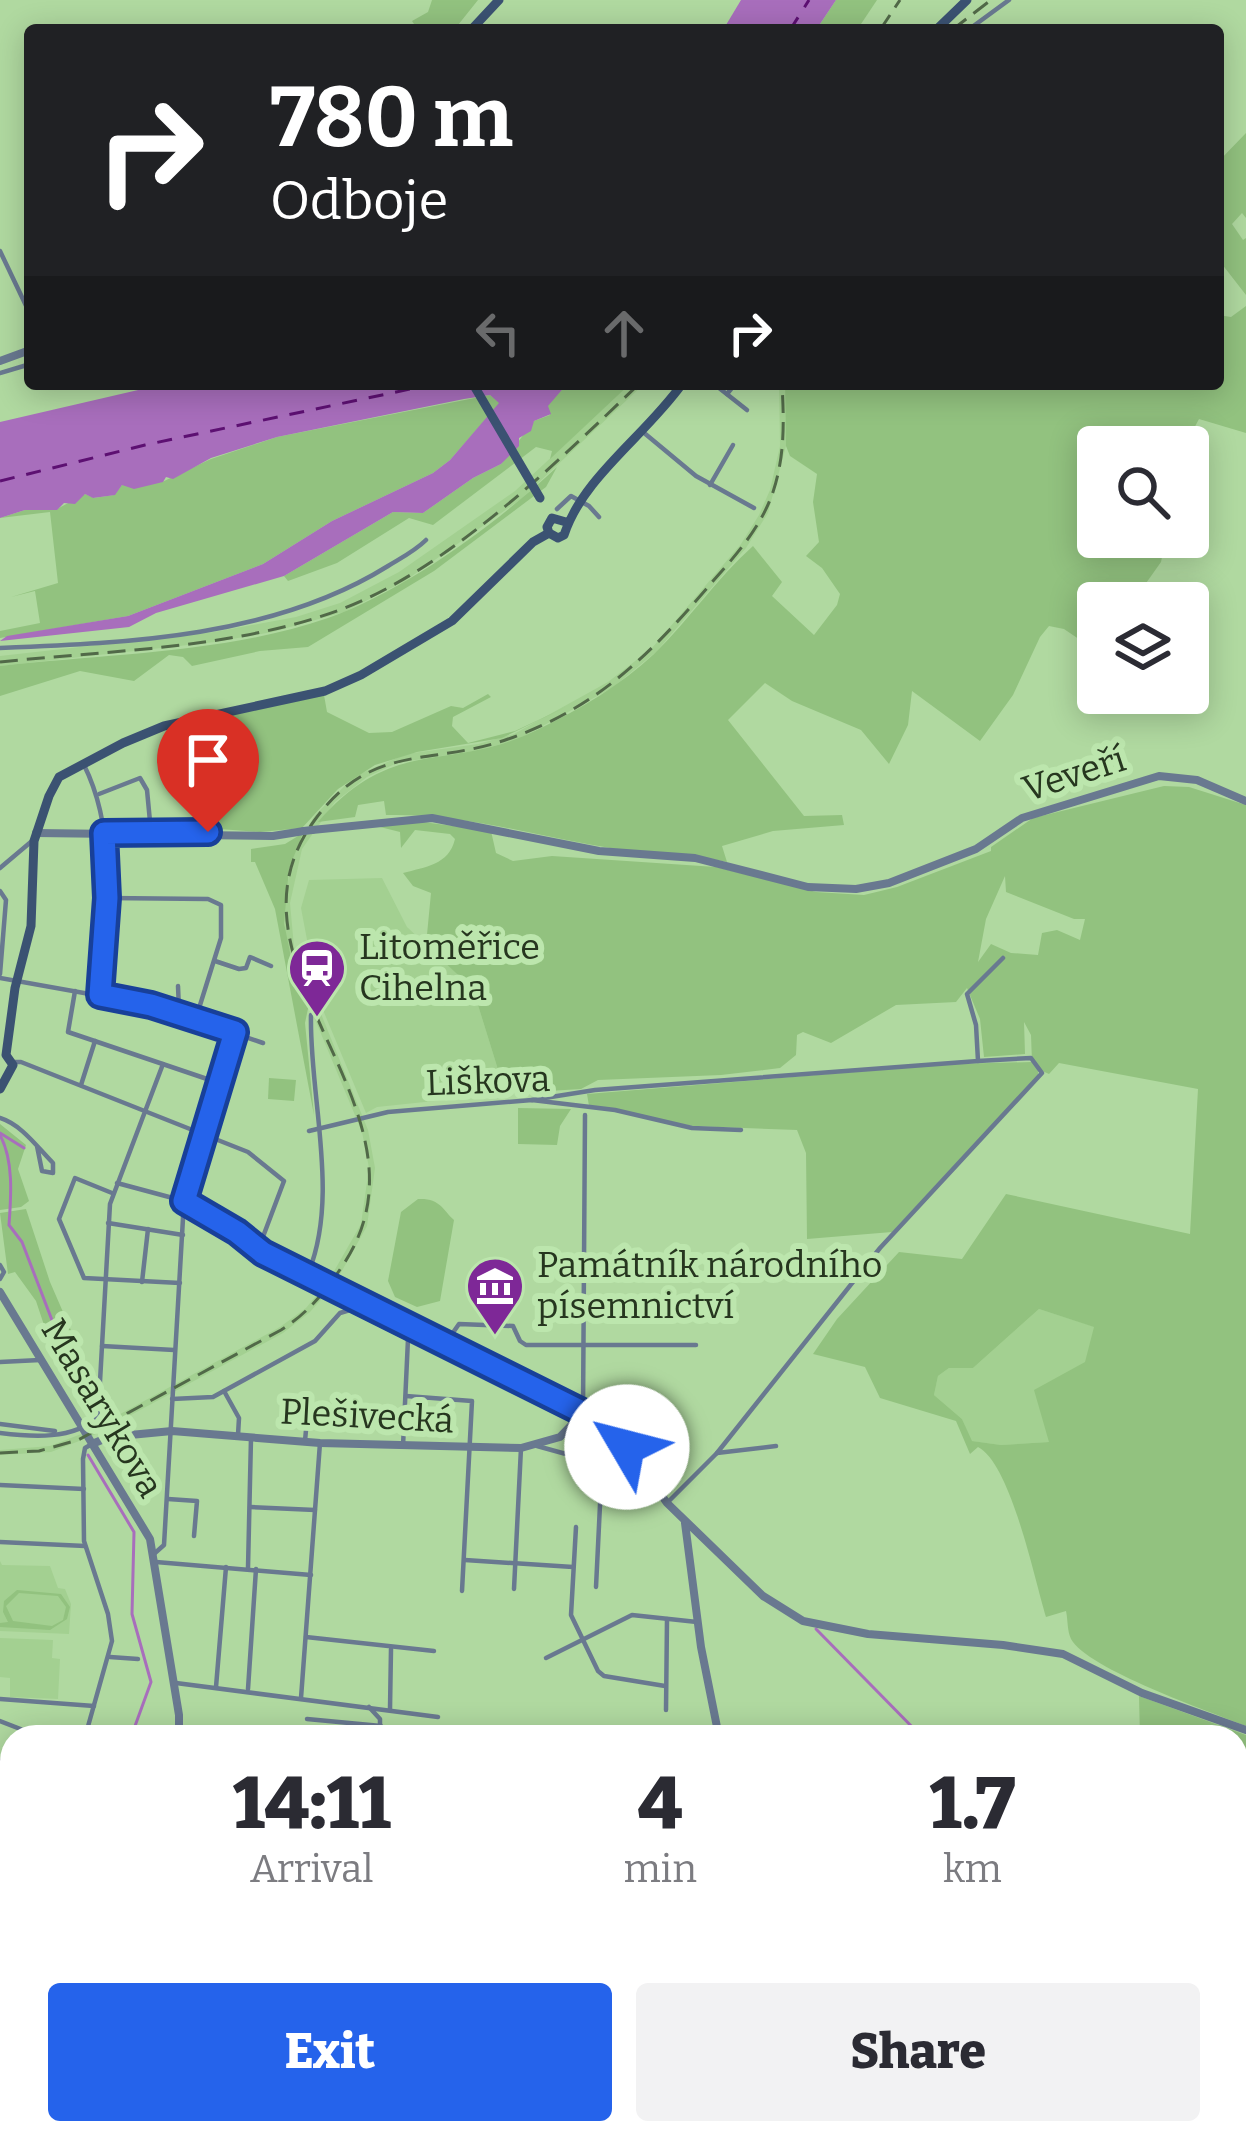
<!DOCTYPE html>
<meta charset="utf-8">
<style>
:root{--surface:#fff;--page:#f2f2f3;--text:#2b2b33;--muted:#7c7c81;--accent:#2563eb}
body{margin:0;font-family:Bitter,serif;background:var(--page);color:var(--text);height:100vh;display:flex;flex-direction:column;font-size:45px;white-space:nowrap}
*{box-sizing:border-box;margin:0}
p{font-size:39px;color:var(--muted)}
.icon{flex:none;width:66px;height:66px;fill:none;stroke:currentColor;stroke-width:2;stroke-linecap:round;stroke-linejoin:round}
.map{position:relative;flex:1;overflow:hidden}
.panel{position:absolute;left:0px;top:1725px;width:1248px;height:420px;display:flex;flex-direction:column;background:var(--surface);border-radius:36px 36px 0 0;box-shadow:0 6px 30px #0003}
.panel>*{flex:none}
.hud{position:absolute;left:24px;top:24px;width:1200px;height:366px;border-radius:12px;box-shadow:0 6px 30px #0003;background:#202124;color:#fff;overflow:hidden}
.controls{position:absolute;left:1077px;top:426px;display:grid;gap:24px}
.controls a{display:grid;place-items:center;width:132px;height:132px;border-radius:12px;background:var(--surface);box-shadow:0 6px 30px #0003;font-size:60px}
.pin{position:absolute;display:grid;place-items:center;width:102px;height:102px;color:#fff;margin:-123px -51px;border-radius:50% 50% 50% 0;rotate:-45deg;box-shadow:0 0 12px #0007}
.pin .icon{rotate:45deg}
.me{position:absolute;width:132px;margin:-66px;rotate:307deg;stroke-linejoin:round;filter:drop-shadow(0 0 9px #0008)}
.turn{display:flex;align-items:center;gap:42px;height:252px;padding:0 48px;font-size:54px}
.turn .icon{width:156px;height:156px;stroke-width:2.5}
.turn b{display:block;font-size:84px;line-height:102px}
.lanes{display:flex;align-items:center;height:114px;padding:0 48px;background:#0003;justify-content:center;gap:60px;direction:ltr}
.lanes .off{opacity:.35}
.eta{display:flex;justify-content:space-evenly;align-items:center;height:204px;text-align:center}
.eta b{font-size:72px;font-weight:800;line-height:84px}
.action{display:flex;gap:24px;margin-top:auto;padding:24px 48px}
.action a{flex:1;height:138px;border-radius:12px;background:var(--accent);color:#fff;font-size:48px;font-weight:800;line-height:138px;text-align:center}
.action a+a{background:var(--page);color:var(--text)}
.map>svg:first-child{display:block}
</style>
<div class="map">
<svg width="1246" height="2145" viewBox="0 0 1246 2145">
<rect width="100%" height="100%" fill="#b0d9a0"/>
<g fill="#a3d091">
<path d="M630,384H644L521,499L405,581L344,612L272,632L215,642L0,666V656L214,632L296,617L340,603L399,572L515,491Z"/>
<path d="M779,384H785L786,446L768,513L746,548L656,652L612,688L517,740L479,750L397,763L367,777L335,802L302,849L290,903L294,947L368,1130L375,1168L367,1226L334,1285L310,1312L283,1333L92,1436L51,1452L0,1455V1450L50,1446L89,1431L280,1327L306,1308L329,1280L361,1224L369,1168L362,1132L299,981L285,936L283,902L296,847L315,815L355,776L406,754L478,744L514,734L608,682L652,648L741,544L759,515L770,490L780,446Z"/>
<path d="M382,878L407,927L473,989L500,1076L501,1094L377,1107L366,1113L318,998L301,908L309,880Z"/>
<path d="M1039,1309L1095,1327L1086,1362L1049,1442L1001,1445L971,1441L962,1419L934,1395L938,1376L949,1368H973Z"/>
<path d="M0,1561L2,1565L50,1566L58,1588L65,1589L71,1604L69,1634L0,1631Z"/>
<path d="M0,1638L53,1640L52,1658L60,1659L58,1699L10,1697V1678L0,1677Z"/>
</g>
<g fill="#92c27f" fill-rule="evenodd">
<path d="M432,0H478L454,30H418L412,21L428,12Z"/>
<path d="M836,0H877L857,30H816Z"/>
<path d="M1246,133V218L1242,213L1232,224L1243,240L1246,238V295L1218,259V162Z"/>
<path d="M1246,306V433L1199,419L1184,447H1098V537H1166L1161,562L1132,603H1098V652L1064,629L1049,626L1040,637L1013,695L980,741L912,691L908,725L889,764L861,730L792,701L765,683L728,720L804,816L842,815L844,825L773,831L722,846L727,862C690,854 653,854 616,849C538,837 465,813 386,815L384,801L358,805L355,817L318,822C395,733 450,774 539,729C580,709 621,685 654,654C689,620 716,579 753,546L782,582L772,596L814,635L837,605L840,594L822,568L806,556L819,542L813,502L817,474L790,456L786,446L785,384H1218V315L1231,317Z"/>
<path d="M567,384H630L550,459L552,451L536,447L433,525L409,518L337,563L288,581L284,576L393,512L423,513L473,478L501,464L534,421L550,415L547,406Z"/>
<path d="M490,395L500,403L450,460L433,473L332,521L263,564L128,616L0,638V631L40,623L35,591L11,597L0,608L11,597L58,583L50,512L0,518L25,510L57,509L85,494L94,498L114,495L122,485L162,482L211,459L277,437Z"/>
<path d="M557,467L546,487L434,571L308,647L260,651L192,666L183,657L169,655L134,681L80,671L0,696V666C105,654 228,653 328,618C407,590 496,524 557,467Z"/>
<path d="M488,694L491,697L453,717L452,726L468,743L515,731L566,707L502,738L417,752L375,765L338,789L302,828L260,832L206,828L186,725L324,695L327,712L369,733L392,732L451,706L463,708Z"/>
<path d="M1164,786L1189,787L1246,805V1726C1211,1712 1087,1669 1071,1639C1067,1631 1068,1620 1066,1611L1046,1617C1034,1578 1011,1464 978,1447L970,1454L956,1421L880,1398L865,1367L813,1354L837,1319L899,1252L962,1259L1006,1194L1190,1234L1198,1089L1059,1063L1049,1074L1038,1069V1075L892,1232L807,1239L806,1153L797,1130L693,1126L589,1106L587,1094L951,1064L1032,1062L1031,1035L1024,1022L1025,1054L984,1057L980,1019L967,988L956,1002L896,1005L831,1043L803,1032L797,1035L796,1055L780,1068L721,1075L598,1080L581,1089L501,1094L500,1076L473,989L426,945L431,893L413,886L403,873C425,867 449,865 455,839L450,834L415,830L401,848L400,832L380,827L408,820L491,831L496,853L513,861L552,856L716,867L816,892L864,895L897,887L991,851V847L1033,818ZM1005,876L1006,892L1074,919H1085L1080,940L1057,930L1042,933L1038,955L1011,953L991,944L978,962L986,919ZM1039,1309L1094,1327L1085,1362L1034,1390L1049,1442L1001,1445L972,1441L962,1419L934,1395L938,1376L949,1368H973Z"/>
<path d="M303,833L289,869L284,923L292,962L309,1004L305,1023L314,1115L275,909L255,862H251V849L285,844Z"/>
<path d="M269,1078L296,1080L294,1101L268,1099Z"/>
<path d="M518,1108L571,1109L560,1126L557,1145L518,1144Z"/>
<path d="M0,1124L26,1145L18,1169L29,1201L21,1207L0,1210Z"/>
<path d="M418,1199C440,1198 442,1209 454,1220L440,1301L417,1307L395,1297L388,1281L401,1212Z"/>
<path d="M26,1209L50,1282L86,1365L88,1396H82L78,1375L47,1334L36,1301L15,1272L8,1274L0,1213Z"/>
<path d="M17,1590L61,1594L70,1607L67,1619L50,1630L0,1627V1623L8,1622L3,1612L4,1601ZM19,1593L58,1596L66,1607L63,1620L52,1626L13,1621L6,1606Z"/>
<path d="M1139,1696L1246,1735V1950L1236,1939V1737H1140Z"/>
<path d="M281,2133H922L930,2145H777L730,2138L719,2145H277Z"/>
</g>
<g fill="#a86ebc">
<path d="M741,0H836L816,30H723Z"/>
<path d="M164,384H567L548,406L551,414L534,421L531,431L519,438V446L501,464L473,478L423,513L393,512L284,576L156,613L129,627L0,641L7,636L128,616L263,564L332,521L433,473L450,460L499,403L490,395L464,399L277,437L211,458L173,479L166,477L163,482L134,489L122,485L115,495L93,498L85,494L75,504L64,503L57,510H25L0,518V422Z"/>
</g>
<g fill="none" stroke-linecap="round" stroke-linejoin="round">
<g stroke="#a86ebc" stroke-width="3">
<path d="M0,1133L24,1148"/>
<path d="M0,1135C14,1161 11,1197 9,1225L22,1242L55,1328L74,1356L85,1394"/>
<path d="M88,1455L134,1532L132,1614L151,1682L131,1737"/>
<path d="M816,1629L922,1737"/>
<path d="M1236,1940L1246,1951"/>
<path d="M12,1993L8,2013L12,2026"/>
<path d="M12,2053V2069"/>
<path d="M51,2133L57,2145"/>
<path d="M234,2133L246,2145"/>
</g>
<g stroke="#5d1072" stroke-width="3" stroke-dasharray="15 12" stroke-linecap="butt">
<path d="M790,30L809,0"/>
<path d="M0,481L145,445L434,384"/>
</g>
<g stroke="#697990" stroke-width="4.5">
<path d="M968,30L1009,0"/>
<path d="M0,251L30,314"/>
<path d="M0,373L27,365"/>
<path d="M714,384L747,410"/>
<path d="M727,394L735,384"/>
<path d="M643,432L696,476L754,508"/>
<path d="M710,485L733,445"/>
<path d="M557,509L571,496L589,506L599,517"/>
<path d="M0,648C130,643 274,637 388,566C401,558 415,551 426,540"/>
<path d="M84,765C119,835 106,920 100,995"/>
<path d="M99,794L140,778L147,790L151,832"/>
<path d="M0,868L32,841"/>
<path d="M0,891L6,900L0,974"/>
<path d="M107,898L208,899L221,905V938L196,1018"/>
<path d="M215,961L239,969L246,968L250,957L271,966"/>
<path d="M0,978L151,1005L263,1043"/>
<path d="M178,986L179,1010"/>
<path d="M75,991L68,1032L216,1082"/>
<path d="M14,1062H21L248,1152L284,1181L258,1250"/>
<path d="M81,1085L95,1041"/>
<path d="M532,1100L595,1090L978,1061L976,1025L967,994L1003,958"/>
<path d="M0,1118C22,1125 37,1147 53,1163V1173L42,1171L37,1146"/>
<path d="M309,1131L388,1112L532,1100L615,1110L692,1128L741,1130"/>
<path d="M117,1183L184,1201L237,1232L258,1250L307,1276L583,1413L585,1115"/>
<path d="M112,1193L75,1178L59,1219L84,1278L180,1283"/>
<path d="M108,1223L183,1235"/>
<path d="M0,1265L4,1272L0,1279"/>
<path d="M307,1276C341,1198 309,1097 311,1015"/>
<path d="M142,1282L148,1229"/>
<path d="M445,1344L459,1324L513,1326L520,1341L526,1345H696"/>
<path d="M102,1346L174,1350"/>
<path d="M0,1362L40,1360"/>
<path d="M224,1391L239,1418L238,1435"/>
<path d="M406,1396L472,1401L462,1591"/>
<path d="M172,1399L213,1397L315,1341L340,1313L350,1310L408,1339L403,1446"/>
<path d="M0,1424L55,1431"/>
<path d="M0,1433C32,1437 73,1440 98,1417L110,1204L163,1064"/>
<path d="M305,1441L307,1419L404,1420"/>
<path d="M537,1446L613,1467L638,1463"/>
<path d="M717,1453L880,1248L1042,1073L1031,1058L978,1061"/>
<path d="M0,1485L84,1489"/>
<path d="M168,1499L197,1501L194,1536"/>
<path d="M667,1503L717,1453L776,1446"/>
<path d="M250,1507L315,1510"/>
<path d="M576,1527L571,1615L598,1671L604,1676L665,1686"/>
<path d="M0,1542L85,1546"/>
<path d="M155,1553L164,1545L184,1201L235,1032"/>
<path d="M465,1560L573,1567"/>
<path d="M156,1562L311,1575"/>
<path d="M248,1568L251,1438"/>
<path d="M596,1587L602,1464"/>
<path d="M514,1589L521,1448"/>
<path d="M306,1637L434,1651"/>
<path d="M110,1657L138,1659"/>
<path d="M546,1658L632,1615L697,1622"/>
<path d="M176,1683L438,1717"/>
<path d="M216,1687L226,1567"/>
<path d="M248,1689L256,1569"/>
<path d="M301,1698L320,1443"/>
<path d="M0,1699L94,1706"/>
<path d="M369,1707L380,1719V1737"/>
<path d="M390,1709L391,1649"/>
<path d="M666,1710L667,1619"/>
<path d="M307,1719L381,1726"/>
<path d="M0,1721L41,1737"/>
<path d="M85,1737L112,1641L108,1614L84,1541L83,1459L85,1448L92,1444"/>
<path d="M532,1737L533,1728L608,1737"/>
<path d="M0,1761L12,1765"/>
<path d="M0,1855L12,1856"/>
<path d="M0,1877L12,1876"/>
<path d="M0,1903L12,1915"/>
<path d="M0,1916L12,1927"/>
<path d="M68,2133L73,2145"/>
<path d="M1038,2133L1059,2145"/>
<path d="M204,2145L207,2133"/>
</g>
<g stroke="#697990" stroke-width="8">
<path d="M0,361L30,350"/>
<path d="M312,830L432,818L599,851L695,858L808,887L856,889L889,883L976,849L1022,818L1159,776L1197,780L1246,801"/>
<path d="M36,833L273,836L304,831"/>
<path d="M0,1292L150,1539L179,1715V1737"/>
<path d="M92,1444L109,1437L172,1431L320,1443L521,1448L560,1437L583,1413L627,1447L667,1503L763,1596L803,1621L868,1634L1003,1645L1063,1654L1142,1693L1246,1730"/>
<path d="M685,1523L701,1647L719,1737"/>
<path d="M1236,2088L1246,2087"/>
<path d="M159,2133L166,2145"/>
<path d="M1127,2133L1128,2145"/>
</g>
<g stroke="#3b5272" stroke-width="9">
<path d="M471,30L499,0"/>
<path d="M936,30L967,0"/>
<path d="M566,522L552,518L547,527L549,533L558,538L564,535C583,477 645,436 682,384"/>
<path d="M0,1089L13,1065L6,1055L15,988L31,926L34,841L49,796L59,777L123,743L164,726L325,691L361,675L452,621L533,542L549,533"/>
</g>
<g stroke="#516948" stroke-width="3" stroke-dasharray="18 9" stroke-linecap="butt">
<path d="M880,30L900,0"/>
<path d="M952,30L991,0"/>
<path d="M0,662C112,650 236,649 342,609C450,568 556,463 639,384"/>
<path d="M0,1453L39,1451L78,1440L281,1330C308,1313 326,1291 343,1265C446,1111 208,968 314,821C372,741 430,767 508,739C598,708 653,652 713,581C737,554 761,527 773,492C785,456 784,421 782,384"/>
</g>
<path stroke="#697990" stroke-width="8" d="M304,831L312,830"/>
<path stroke="#3b5272" stroke-width="9" d="M473,384L540,498"/>
</g>
<g fill="none" stroke-linecap="round" stroke-linejoin="round">
<g stroke="#184099" stroke-width="30">
<path id="route" d="M208,832L104,833L107,898L100,995L151,1005L235,1032L184,1201L237,1232L263,1253L584,1413L627,1447"/>
</g>
<use href="#route" stroke="#2563eb" stroke-width="21"/>
</g>
<defs>
<g id="station-pin" transform="scale(3)"><path d="M0 17L-7.5 6A9.5 9.5 0 1 1 7.5 6Z" fill="#7e2897" stroke="#bce6ad"/><path d="M-3-6H3Q5-6 5-4V2Q5 4 3 4L4.5 6H3L1.5 4h-3L-3 6H-4.5L-3 4Q-5 4-5 2V-4Q-5-6-3-6ZM-3.5-4v3h7v-3ZM-3.5 1v1.5H-2V1ZM2 1v1.5H3.5V1Z" fill="#fff"/></g>
<g id="museum-pin" transform="scale(3)"><path d="M0 17L-7.5 6A9.5 9.5 0 1 1 7.5 6Z" fill="#7e2897" stroke="#bce6ad"/><path d="M0-6L6-3V-2H-6V-3ZM-5-1h2V3h-2ZM-1-1h2V3h-2ZM3-1h2V3H3ZM-6 4H6V6H-6Z" fill="#fff"/></g>
</defs>
<g fill-rule="evenodd">
<use href="#station-pin" x="317" y="968"/>
<use href="#museum-pin" x="495" y="1286"/>
</g>
<g text-anchor="middle" dominant-baseline="central" stroke-width="12" stroke-linejoin="round" paint-order="stroke">
<g font-size="36" fill="#26361f" stroke="#bce6ad">
<text transform="translate(1074 774) rotate(-18)">Veveří</text>
<text transform="translate(488 1081) rotate(-2)">Liškova</text>
<text transform="translate(102 1408) rotate(59)">Masarykova</text>
<text transform="translate(367 1416) rotate(3)">Plešivecká</text>
</g>
<g font-size="36" fill="#26361f" stroke="#bce6ad" text-anchor="start">
<text x="359" y="947">Litoměřice<tspan x="359" dy="41">Cihelna</tspan></text>
<text x="537" y="1265">Památník národního<tspan x="537" dy="41">písemnictví</tspan></text>
</g>
</g>
</svg>
<div class="controls">
<a><svg class="icon" aria-label="search" viewBox="0 0 24 24"><circle cx="10" cy="10" r="6"/><path d="M15 15l6 6"/></svg></a>
<a><svg class="icon" aria-label="layers" viewBox="0 0 24 24"><path d="M12 4l9 5-9 5-9-5zM3 14l9 5 9-5"/></svg></a>
</div>
<div class="pin" style="left:208px;top:832px;background:#d93025"><svg class="icon" aria-label="arrive" viewBox="0 0 24 24"><path d="M6 21V4h12l-3 4 3 4H6"/></svg></div>
<svg class="me" style="left:627px;top:1447px" viewBox="-20 -20 40 40"><circle r="19" fill="#fff"/><path d="M0-13L10 11 0 6-10 11z" fill="#2563eb"/></svg>
<div class="hud">
<div class="turn"><svg class="icon" aria-label="right" viewBox="0 0 24 24"><path d="M7 20v-9h11M14 6l5 5-5 5"/></svg><div><b>780 m</b>Odboje</div></div>
<div class="lanes"><svg class="icon off" aria-label="left" viewBox="0 0 24 24"><path d="M17 20v-9H6M10 6l-5 5 5 5"/></svg><svg class="icon off" aria-label="ahead" viewBox="0 0 24 24"><path d="M12 20V5M6 11l6-6 6 6"/></svg><svg class="icon" aria-label="right" viewBox="0 0 24 24"><path d="M7 20v-9h11M14 6l5 5-5 5"/></svg></div>
</div>
<section class="panel">
<div class="eta">
<div><b>14:11</b><p>Arrival</p></div>
<div><b>4</b><p>min</p></div>
<div><b>1.7</b><p>km</p></div>
</div>
<div class="action"><a>Exit</a><a>Share</a></div>
</section>
</div>
